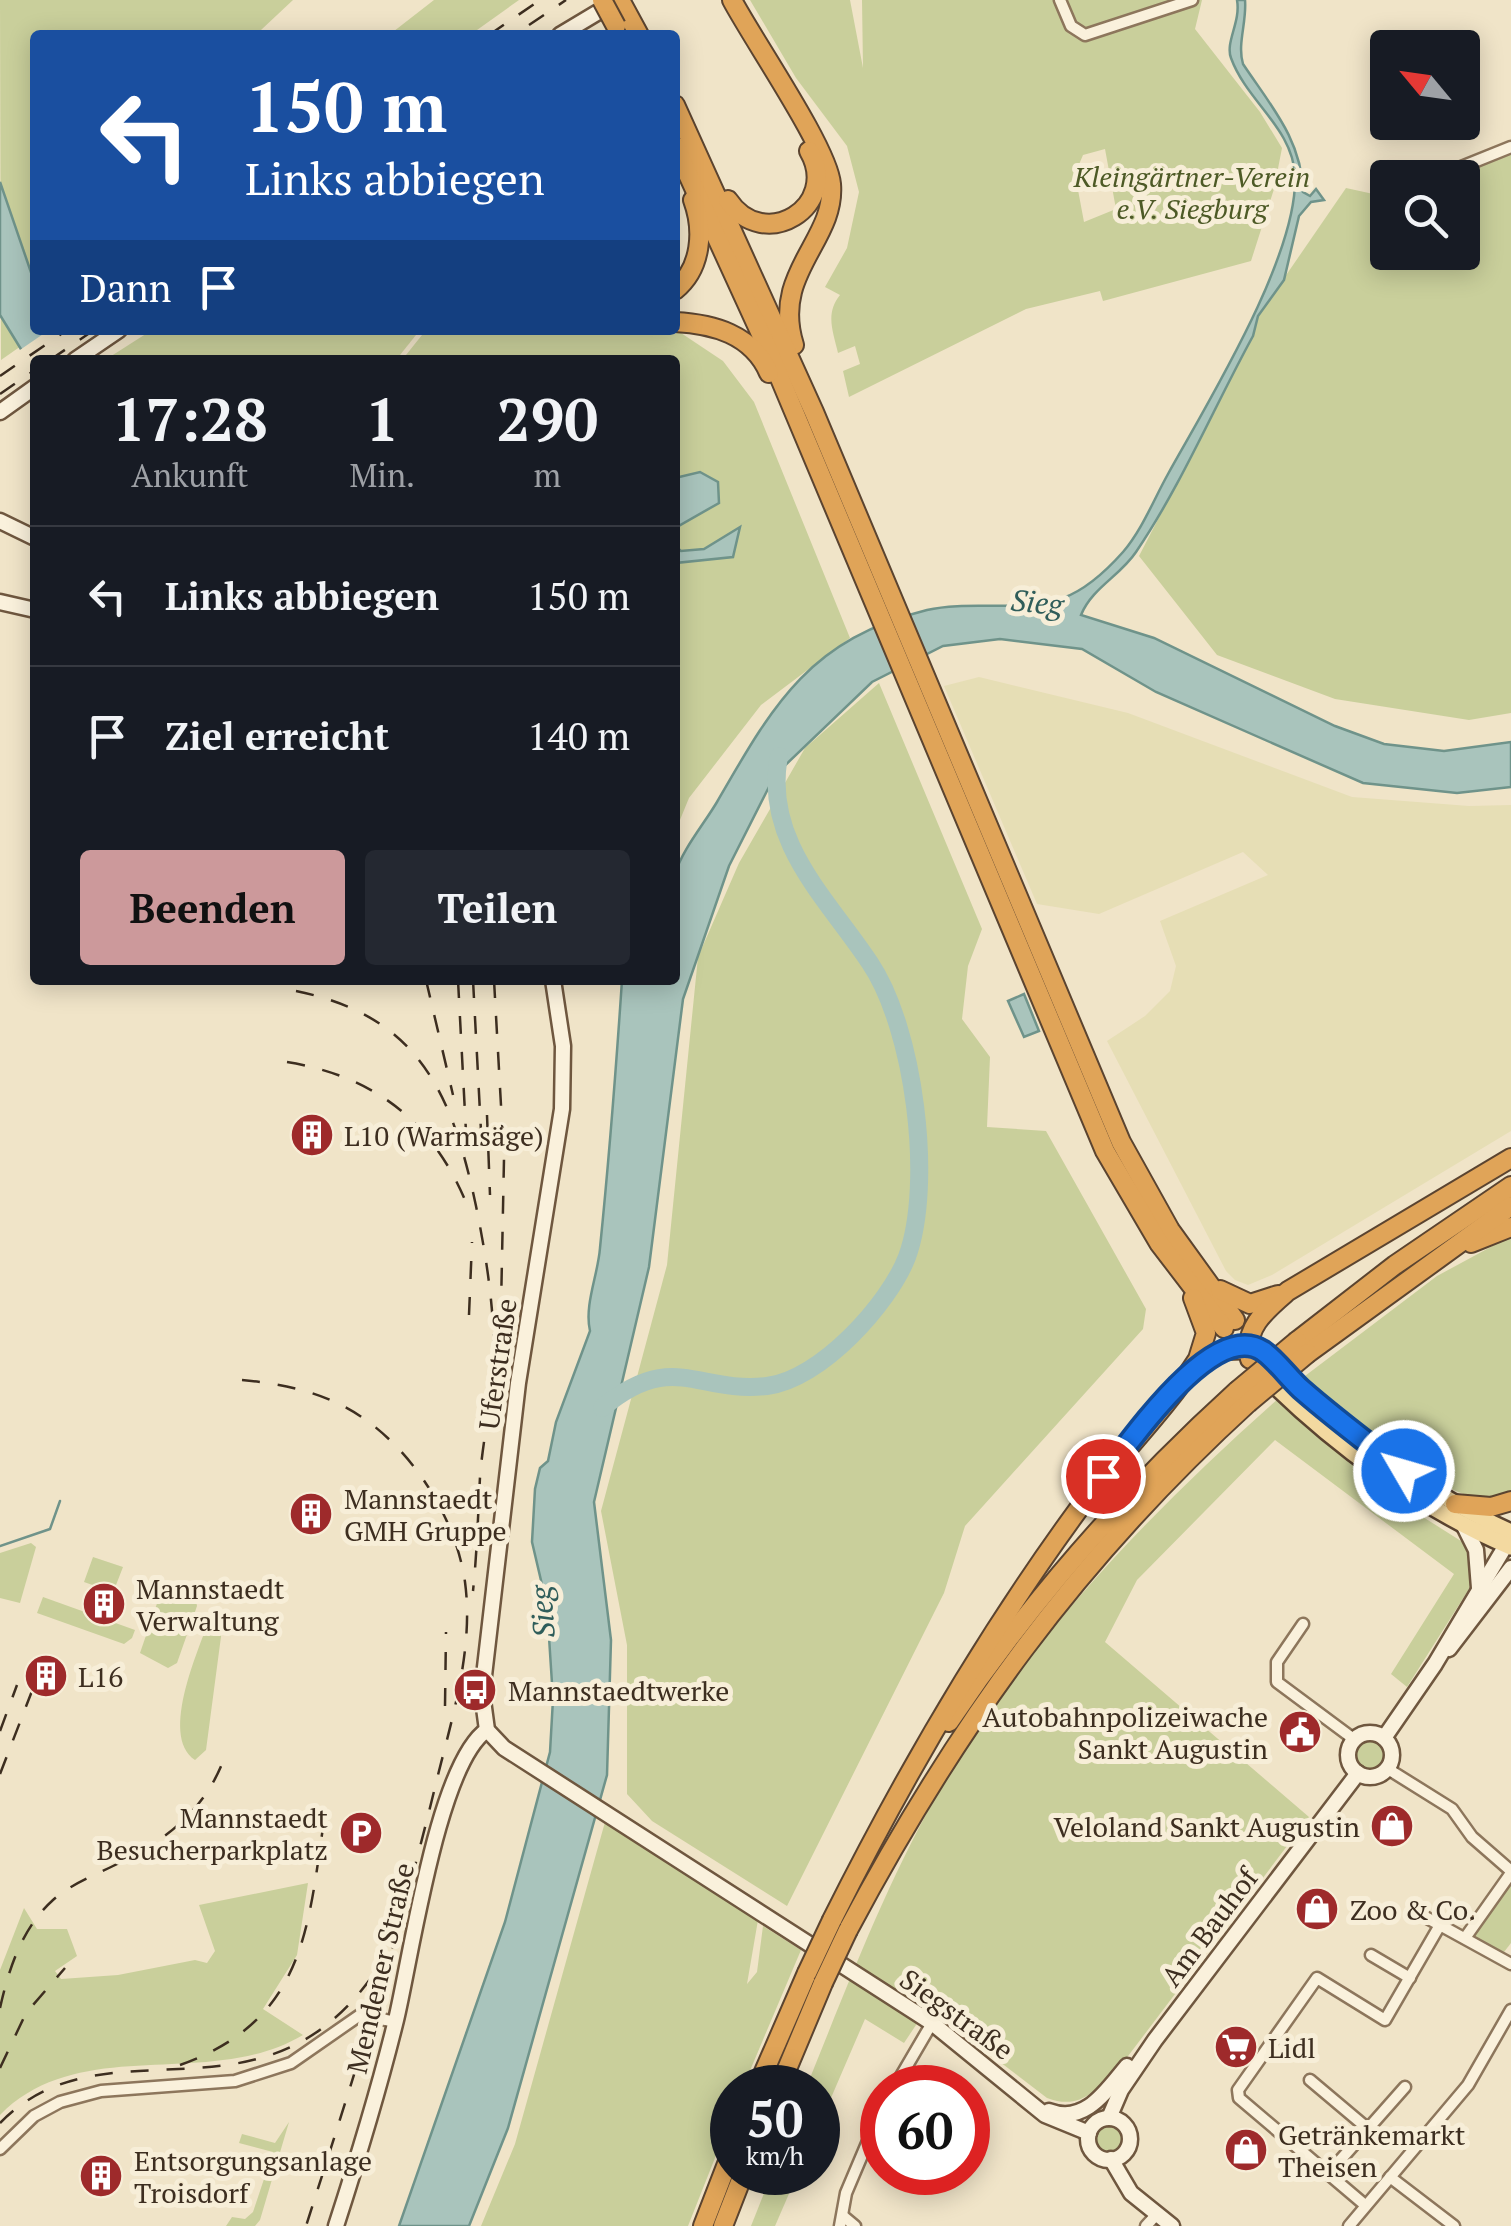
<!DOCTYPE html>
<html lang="de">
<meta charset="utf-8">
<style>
:root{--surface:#171b24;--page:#242831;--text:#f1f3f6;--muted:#9ea1a6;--line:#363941;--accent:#cc999b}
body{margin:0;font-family:"PT Serif",serif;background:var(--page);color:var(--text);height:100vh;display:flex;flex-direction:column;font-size:38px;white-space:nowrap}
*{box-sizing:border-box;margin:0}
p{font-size:32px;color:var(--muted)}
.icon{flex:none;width:55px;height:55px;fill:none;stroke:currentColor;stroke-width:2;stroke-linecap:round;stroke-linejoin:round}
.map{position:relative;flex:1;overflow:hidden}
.sheet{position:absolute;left:30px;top:355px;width:650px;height:630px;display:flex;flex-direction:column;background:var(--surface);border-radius:10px;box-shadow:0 5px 25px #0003}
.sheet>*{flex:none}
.hud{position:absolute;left:30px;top:30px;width:650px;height:305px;border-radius:10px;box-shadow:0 5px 25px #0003;background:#1a4fa0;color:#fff;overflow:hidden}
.needle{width:65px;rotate:299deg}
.controls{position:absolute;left:1370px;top:30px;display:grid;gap:20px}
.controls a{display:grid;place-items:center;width:110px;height:110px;border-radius:10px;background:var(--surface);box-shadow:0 5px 25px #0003;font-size:50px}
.speed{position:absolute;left:710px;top:2065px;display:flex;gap:20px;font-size:50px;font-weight:700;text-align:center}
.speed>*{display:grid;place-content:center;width:130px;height:130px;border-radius:50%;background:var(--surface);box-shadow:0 5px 25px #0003;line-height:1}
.speed small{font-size:25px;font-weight:400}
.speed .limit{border:15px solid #d22;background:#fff;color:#111}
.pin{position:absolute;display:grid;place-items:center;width:85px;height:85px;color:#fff;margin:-42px;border:5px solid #fff;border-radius:50%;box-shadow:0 2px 10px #0007}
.me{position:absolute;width:110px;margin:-55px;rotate:308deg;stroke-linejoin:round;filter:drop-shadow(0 0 8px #0008)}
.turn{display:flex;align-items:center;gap:35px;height:210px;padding:0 50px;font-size:45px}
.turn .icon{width:130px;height:130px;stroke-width:2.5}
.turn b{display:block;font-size:70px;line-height:85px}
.then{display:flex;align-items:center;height:95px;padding:0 50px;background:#0003;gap:20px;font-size:38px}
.eta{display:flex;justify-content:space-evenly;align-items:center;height:170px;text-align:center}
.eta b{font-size:60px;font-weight:800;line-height:70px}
.cta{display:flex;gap:20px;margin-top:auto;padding:20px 50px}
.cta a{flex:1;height:115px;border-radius:10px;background:var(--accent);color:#111;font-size:40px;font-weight:800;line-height:115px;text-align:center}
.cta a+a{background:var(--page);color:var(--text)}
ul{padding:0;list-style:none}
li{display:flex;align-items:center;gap:30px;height:140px;padding:0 50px;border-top:2px solid var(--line)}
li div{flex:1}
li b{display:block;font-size:38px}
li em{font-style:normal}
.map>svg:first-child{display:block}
</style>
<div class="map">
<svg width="1511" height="2226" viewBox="0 0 1511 2226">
<rect width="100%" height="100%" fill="#f0e4c8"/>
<path fill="#e6deb5" d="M979,677L1128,713L1352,797L1469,806L1511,805V1131L1272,1275L1248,1285L1235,1280L1226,1271L1107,1041L1145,1016L1170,991L1176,966L1160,921L1268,875L1243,852L1099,914L1037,904L944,686Z"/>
<g fill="#c9cf9b" fill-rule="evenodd">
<path d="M0,0H293L261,30L264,35H35V330H44L1,360Z"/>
<path d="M434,0H519L470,35H389Z"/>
<path d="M750,0H850L863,68L862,0H1202L1195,29L1260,112L1282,148L1274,189L1251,261L1103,301L1100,291L1026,309L849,397L843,371L860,364L855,346L838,353C833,331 825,314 840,295L825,287L847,248L859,192L847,146L796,78ZM1105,149L1116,209L1084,222L1075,174L1083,155Z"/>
<path d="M1511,150V713L1469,720L1335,699L1217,655L1139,556L1253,336L1258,316L1346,188L1387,197L1388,252H1462V178L1443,177Z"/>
<path d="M675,329L723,361L754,402L850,638L761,705L689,798L675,832V360H402L426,330Z"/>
<path d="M152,330H420L396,360H105Z"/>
<path d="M879,683L982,929L968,966L962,1019L990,1057L987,1127L1046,1131L1146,1309L1143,1329L965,1526L944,1593L787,1906L652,1821L627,1794V1645L601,1511L667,1265L698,957L739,863L805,748Z"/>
<path d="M1511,1236V1493C1496,1499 1481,1501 1466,1495C1410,1475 1349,1415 1301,1379L1437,1276Z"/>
<path d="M1279,1398L1404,1505L1461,1541L1470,1551L1474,1570L1469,1589L1407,1687L1391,1674L1454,1574L1275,1440L1137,1580L1105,1642L1309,1817L1116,2072C1093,2092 1079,2110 1047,2098L928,2007L904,2043L865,2019L818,2128V2088H806C855,1967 902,1841 975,1733C1059,1607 1166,1498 1279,1398Z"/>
<path d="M31,1543L36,1547L20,1603L0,1598V1553Z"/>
<path d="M93,1557L123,1567L116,1585L118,1594L84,1582Z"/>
<path d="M164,1583L195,1595L197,1606L177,1663L168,1668L140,1653Z"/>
<path d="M43,1597L135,1630L132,1638L124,1644L37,1613Z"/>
<path d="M220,1607L224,1614L206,1750L195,1760C158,1735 201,1645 212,1612Z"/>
<circle cx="1370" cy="1755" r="15"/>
<path d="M605,1822L758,1920L747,1984L757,1972L763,1926L801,1950L743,2087L732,2088V2115L688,2226H481L515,2144Z"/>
<path d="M308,1883L297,1955L263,2009L303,2035C209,2091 81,2033 0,2115V1970L24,1908L37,1929H67L77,1956L55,1971L61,1979L118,1975L195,1960L207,1963L215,1951L199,1905Z"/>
<path d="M1511,1884V1943L1504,1952L1474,1937Z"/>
<path d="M289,2122L260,2220L255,2226H226L232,2217L245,2219L253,2212L273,2152L239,2143L242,2134L275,2143Z"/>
<circle cx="1109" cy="2138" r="15"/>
<path d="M772,2173H798L775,2226H751Z"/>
</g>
<g fill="#a9c4bc" stroke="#6f938a" stroke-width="2.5">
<path d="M1237,0H1245C1247,22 1237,44 1243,64C1271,106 1302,140 1303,192L1310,196L1316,189L1324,200L1311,202L1299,216L1284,280L1258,316L1253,336C1214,407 1182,484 1136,552C1120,576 1092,588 1081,615L1154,638L1335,726L1384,744L1444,751L1511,742V787L1457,793L1363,783L1156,692L1082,649L1000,639L943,646L872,682L775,775L729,866L683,999L649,1267L594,1502L611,1640L607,1775L508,2128L469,2226H399L505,1922L550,1752L553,1699L547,1606L532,1542L535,1489L540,1468L548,1461L556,1422L590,1331C584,1305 598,1275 600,1248C609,1159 616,1070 622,980H675C675,952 668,899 675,874C682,850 704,824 717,802C773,705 809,639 927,610C970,600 1022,613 1063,598C1085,590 1107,570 1123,552C1142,530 1154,499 1168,474C1208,402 1298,256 1295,176C1293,128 1247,102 1231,58C1225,42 1241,22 1237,0Z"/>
<path d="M0,182L35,284V330H59L35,360V372L0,315Z"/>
<path d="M700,472L718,482L719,503L675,528V478Z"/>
<path d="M740,527L733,557L675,563V546L681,551L704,549Z"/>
<path d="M1024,994L1039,1031L1024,1037L1008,1001Z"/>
</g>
<path fill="#f0e4c8" d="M49,330H66L91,360H35L33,377L17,352Z"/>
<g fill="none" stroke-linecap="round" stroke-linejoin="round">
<path stroke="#6f938a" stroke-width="2.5" d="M0,1546L50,1529L60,1501"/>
<path stroke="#a9c4bc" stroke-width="18" d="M602,1408C673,1349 697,1394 767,1386C820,1380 889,1304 907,1257C934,1183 914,1028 870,963C827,898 763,841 779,756"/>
<g stroke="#8d765c" stroke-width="15">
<g id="street">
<path d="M1060,0L1071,26L1085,35L1192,0"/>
<path d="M1434,178L1511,147"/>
<path d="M1303,1624L1277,1662V1682L1355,1740"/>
<path d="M1388,1769L1452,1809L1472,1837L1511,1871"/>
<path d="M1418,1913L1440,1925"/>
<path d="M1465,1938L1511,1873"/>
<path d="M1371,1955L1410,1978"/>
<path d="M1310,2080L1367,2128"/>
<path d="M894,2088L932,2023"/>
<path d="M0,2149L34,2116L60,2102L101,2091L235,2081L291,2063L360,2015L396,2022"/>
<path d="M1328,2174L1405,2087"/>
<path d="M1390,2177L1454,2226"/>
<path d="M1365,2205L1239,2098L1238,2090L1317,1978L1385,2020L1440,1925L1511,1964"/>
<path d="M843,2216L855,2226"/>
<path d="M840,2226L846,2193L882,2108"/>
<path d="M1146,2226L1157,2214"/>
<path d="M1349,2226L1468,2085L1511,2010"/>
</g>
</g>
<g stroke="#6f573f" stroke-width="19">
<g id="secondary">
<path d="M560,35L615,2"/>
<path d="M75,360L119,330"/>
<path d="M0,412L35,387"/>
<path d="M0,521L35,538"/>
<path d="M0,602L35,610"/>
<path d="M553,980L563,1046L562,1109L518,1383L482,1693L487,1730L504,1748L932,2023L1045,2115L1089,2133"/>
<path d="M1463,1524L1476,1550L1479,1588"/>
<path d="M1449,1649L1511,1568"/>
<circle cx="1370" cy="1755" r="22"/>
<path d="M1384,1738L1435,1664L1506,1545"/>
<path d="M1049,2111C1085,2125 1106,2091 1127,2066"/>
<path d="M1109,2118L1121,2090L1155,2040L1358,1773"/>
<circle cx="1109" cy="2139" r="21"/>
<path d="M1111,2159L1131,2193L1172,2226"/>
<path d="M336,2226C358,2158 379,2089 396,2020C411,1958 438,1763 487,1730"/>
</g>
</g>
<g stroke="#5b4430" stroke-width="20">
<g id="primary">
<path d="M1278,1368C1349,1431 1423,1493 1511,1532"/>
<path d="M1265,1376C1333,1444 1422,1510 1511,1547"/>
</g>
</g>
<g stroke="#5b4430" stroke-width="22">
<g id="highway">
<path d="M620,0L639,35"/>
<path d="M732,0C753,40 828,148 831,184C836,241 771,272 794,345"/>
<path d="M675,105L814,412L1121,1142L1170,1230L1235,1320"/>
<path d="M675,146L766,345L1105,1151L1159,1243L1224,1328"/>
<path d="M728,200C764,254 841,206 809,151"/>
<path d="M675,290C702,268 704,230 693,200"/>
<path d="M675,322C713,324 752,334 769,373"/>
<path d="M1471,1243L1511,1227"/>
<path d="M1220,1290L1250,1304L1278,1295"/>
<path d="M1297,1341L1395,1265L1511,1186"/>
<path d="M1308,1353L1511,1206"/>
<path d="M1250,1359C1243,1328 1266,1310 1288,1291L1511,1158"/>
<path d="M1194,1368L1225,1350L1261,1349"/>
<path d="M1455,1504L1491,1507L1511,1501"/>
<path d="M949,1722C1031,1600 1128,1490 1237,1391"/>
<path d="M832,1920C903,1778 981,1643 1075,1514C1113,1461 1163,1414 1198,1359L1206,1333L1193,1298"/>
<path d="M848,1930C957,1725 1076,1560 1248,1403"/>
<path d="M757,2088L807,1973"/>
<path d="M779,2088L823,1983"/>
<path d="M703,2226L732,2151"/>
<path d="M723,2226L744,2172"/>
</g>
</g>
<use href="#street" stroke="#faf1dc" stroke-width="10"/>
<use href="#secondary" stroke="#faf1dc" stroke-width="14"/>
<use href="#primary" stroke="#f3d9a0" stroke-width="15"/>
<use href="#highway" stroke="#e0a458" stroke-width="18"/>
<g stroke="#3d2e20" stroke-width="2.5" stroke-dasharray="18 18" stroke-linecap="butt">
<path d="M529,25L566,0"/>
<path d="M489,35L540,0"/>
<path d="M50,360L94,330"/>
<path d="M0,376L67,330"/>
<path d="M0,394L35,370"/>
<path d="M426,980L453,1095"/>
<path d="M458,980L466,1132"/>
<path d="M473,980L481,1131"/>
<path d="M494,980L504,1159L501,1308"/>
<path d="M296,991C419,1016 452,1093 476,1206C486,1255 494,1306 494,1356C493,1397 483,1437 480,1477C478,1515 477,1553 473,1591"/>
<path d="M287,1062C373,1076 431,1120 465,1200"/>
<path d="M487,1115L490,1195"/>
<path d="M469,1315L472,1242"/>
<path d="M242,1380C274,1383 308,1389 337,1403C402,1433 455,1511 465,1582C474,1649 452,1718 436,1783C400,1933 353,2079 306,2226"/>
<path d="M445,1706L446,1632"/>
<path d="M0,1731L17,1685"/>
<path d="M0,1774L32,1691"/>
<path d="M0,2008C9,1968 22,1928 53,1900C71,1884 93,1876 113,1866C166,1841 209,1808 227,1750"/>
<path d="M180,2065C309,2019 308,1923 326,1807"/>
<path d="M0,2068L26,2013L65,1968"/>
<path d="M0,2123C109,2012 269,2143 383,1960"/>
</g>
<g stroke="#5b4430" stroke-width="22" stroke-linecap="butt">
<g id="highway-bridge">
<path d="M602,0L616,26"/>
<path d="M1237,1391L1297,1341"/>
<path d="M1248,1403L1308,1353"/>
<path d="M807,1973L832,1920"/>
<path d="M823,1983L848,1930"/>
</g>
</g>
<use href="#highway-bridge" stroke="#e0a458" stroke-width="18"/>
</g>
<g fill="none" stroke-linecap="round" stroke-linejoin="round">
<g stroke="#114b97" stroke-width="25">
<path id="route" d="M1103,1476C1129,1444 1213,1318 1263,1351C1276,1360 1289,1378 1301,1389C1334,1418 1369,1444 1404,1471"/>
</g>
<use href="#route" stroke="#1a73e8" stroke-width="18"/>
</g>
<defs>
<g id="building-disc" transform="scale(2.25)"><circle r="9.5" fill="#9e2a2b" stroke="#f7eed8"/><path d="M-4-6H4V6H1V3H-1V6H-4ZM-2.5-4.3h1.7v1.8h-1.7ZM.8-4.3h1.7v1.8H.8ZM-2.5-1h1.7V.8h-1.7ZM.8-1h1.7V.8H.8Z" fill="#fff"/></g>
<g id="bus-disc" transform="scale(2.25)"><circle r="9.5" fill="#9e2a2b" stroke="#f7eed8"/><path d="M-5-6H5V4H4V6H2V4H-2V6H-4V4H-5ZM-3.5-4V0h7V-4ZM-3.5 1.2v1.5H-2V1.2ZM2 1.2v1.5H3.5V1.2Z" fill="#fff"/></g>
<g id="civic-disc" transform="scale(2.25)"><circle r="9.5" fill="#9e2a2b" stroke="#f7eed8"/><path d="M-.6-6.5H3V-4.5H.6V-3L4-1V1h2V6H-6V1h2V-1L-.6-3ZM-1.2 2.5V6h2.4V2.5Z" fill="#fff"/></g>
<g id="shop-disc" transform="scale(2.25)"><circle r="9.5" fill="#9e2a2b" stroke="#f7eed8"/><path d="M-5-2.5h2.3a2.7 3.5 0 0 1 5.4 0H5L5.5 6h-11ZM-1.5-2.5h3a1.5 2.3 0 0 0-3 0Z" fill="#fff"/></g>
<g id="parking-disc" transform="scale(2.25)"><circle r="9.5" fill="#9e2a2b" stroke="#f7eed8"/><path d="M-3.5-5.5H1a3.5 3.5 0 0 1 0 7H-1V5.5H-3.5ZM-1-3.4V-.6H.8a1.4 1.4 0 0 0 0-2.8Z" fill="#fff"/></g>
<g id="supermarket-disc" transform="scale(2.25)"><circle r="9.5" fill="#9e2a2b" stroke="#f7eed8"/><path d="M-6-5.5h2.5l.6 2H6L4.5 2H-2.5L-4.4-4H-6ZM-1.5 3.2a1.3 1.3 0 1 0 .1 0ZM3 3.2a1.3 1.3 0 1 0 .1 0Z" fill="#fff"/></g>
</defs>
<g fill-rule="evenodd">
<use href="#building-disc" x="312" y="1135"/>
<use href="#building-disc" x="311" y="1514"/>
<use href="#building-disc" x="104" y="1604"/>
<use href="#building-disc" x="46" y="1676"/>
<use href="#bus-disc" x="475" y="1690"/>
<use href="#civic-disc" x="1300" y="1732"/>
<use href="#shop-disc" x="1392" y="1826"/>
<use href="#parking-disc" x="361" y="1833"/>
<use href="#shop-disc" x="1317" y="1909"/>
<use href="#supermarket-disc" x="1236" y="2047"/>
<use href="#shop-disc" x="1246" y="2150"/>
<use href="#building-disc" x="101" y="2176"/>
</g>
<g text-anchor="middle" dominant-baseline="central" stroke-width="10" stroke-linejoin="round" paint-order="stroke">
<g font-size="28" font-style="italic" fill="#4d5a26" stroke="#f7eed8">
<text x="1192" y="176">Kleingärtner-Verein<tspan x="1192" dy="32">e.V. Siegburg</tspan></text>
</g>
<g font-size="28" fill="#3d2e20" stroke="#f7eed8" text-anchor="start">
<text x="344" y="1135">L10 (Warmsäge)</text>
<text x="344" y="1498">Mannstaedt<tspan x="344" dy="32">GMH Gruppe</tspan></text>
<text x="136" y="1588">Mannstaedt<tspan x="136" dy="32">Verwaltung</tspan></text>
<text x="78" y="1676">L16</text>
<text x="508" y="1690">Mannstaedtwerke</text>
<text x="1268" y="1716" text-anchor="end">Autobahnpolizeiwache<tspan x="1268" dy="32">Sankt Augustin</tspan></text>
<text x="328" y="1817" text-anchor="end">Mannstaedt<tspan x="328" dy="32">Besucherparkplatz</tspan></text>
<text x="1360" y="1826" text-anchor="end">Veloland Sankt Augustin</text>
<text x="1350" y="1909">Zoo &amp; Co.</text>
<text x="1268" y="2047">Lidl</text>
<text x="1278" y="2134">Getränkemarkt<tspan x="1278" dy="32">Theisen</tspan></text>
<text x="134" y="2160">Entsorgungsanlage<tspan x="134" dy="32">Troisdorf</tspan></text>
</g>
<g font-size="28" fill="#3d2e20" stroke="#f7eed8">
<text transform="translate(497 1364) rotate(-82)">Uferstraße</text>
<text transform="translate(1209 1927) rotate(-53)">Am Bauhof</text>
<text transform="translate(380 1968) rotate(-77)">Mendener Straße</text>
<text transform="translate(957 2014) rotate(36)">Siegstraße</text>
</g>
<g font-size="30" font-style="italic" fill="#2f5d5a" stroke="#f7eed8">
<text transform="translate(1037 602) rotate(6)">Sieg</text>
<text transform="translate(542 1612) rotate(-94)">Sieg</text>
</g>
</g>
</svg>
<div class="controls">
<a><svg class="needle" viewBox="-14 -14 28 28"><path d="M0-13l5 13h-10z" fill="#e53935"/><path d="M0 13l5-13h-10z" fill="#9ea1a6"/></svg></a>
<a><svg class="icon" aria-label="search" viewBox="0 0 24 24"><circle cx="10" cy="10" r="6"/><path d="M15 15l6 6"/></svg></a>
</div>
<div class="speed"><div>50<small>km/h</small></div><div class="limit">60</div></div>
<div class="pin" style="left:1103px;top:1476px;background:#d93025"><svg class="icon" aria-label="arrive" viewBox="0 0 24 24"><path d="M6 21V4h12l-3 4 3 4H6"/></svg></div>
<svg class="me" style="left:1404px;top:1471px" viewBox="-20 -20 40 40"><circle r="17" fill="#1a73e8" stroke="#fff" stroke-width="3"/><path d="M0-11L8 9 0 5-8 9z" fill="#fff"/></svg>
<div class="hud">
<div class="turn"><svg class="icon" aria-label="left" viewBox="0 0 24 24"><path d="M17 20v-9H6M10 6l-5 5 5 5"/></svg><div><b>150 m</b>Links abbiegen</div></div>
<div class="then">Dann<svg class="icon" aria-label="arrive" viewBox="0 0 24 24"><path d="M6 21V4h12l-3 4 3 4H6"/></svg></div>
</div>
<section class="sheet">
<div class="eta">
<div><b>17:28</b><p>Ankunft</p></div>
<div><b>1</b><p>Min.</p></div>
<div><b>290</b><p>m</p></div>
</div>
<ul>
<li><svg class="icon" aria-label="left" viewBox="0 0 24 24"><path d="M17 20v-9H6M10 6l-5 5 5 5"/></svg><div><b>Links abbiegen</b></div><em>150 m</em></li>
<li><svg class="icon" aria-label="arrive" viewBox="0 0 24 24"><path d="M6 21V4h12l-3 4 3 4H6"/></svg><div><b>Ziel erreicht</b></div><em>140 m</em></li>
</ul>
<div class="cta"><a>Beenden</a><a>Teilen</a></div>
</section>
</div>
